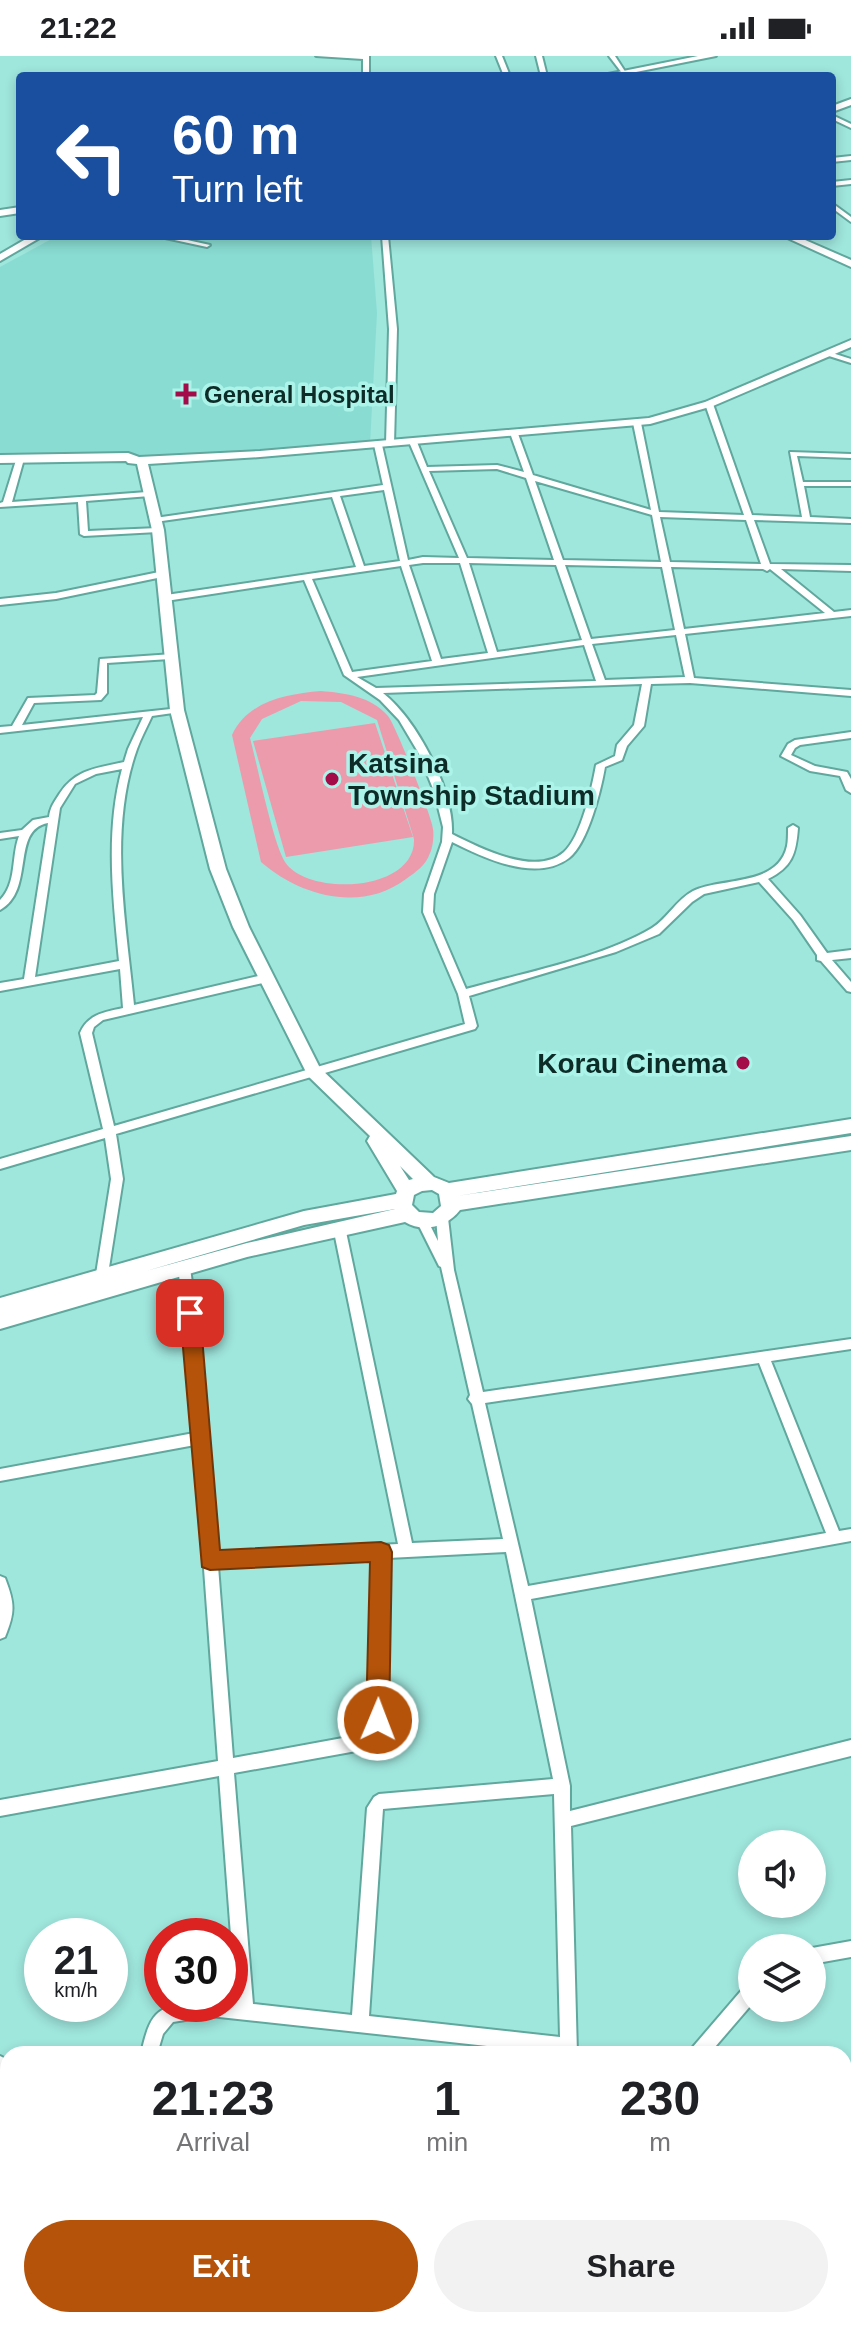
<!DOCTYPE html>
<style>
:root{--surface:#fff;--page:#f2f2f2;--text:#202124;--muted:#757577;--accent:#b45309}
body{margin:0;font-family:Helvetica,sans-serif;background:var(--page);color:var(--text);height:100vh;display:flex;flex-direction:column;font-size:30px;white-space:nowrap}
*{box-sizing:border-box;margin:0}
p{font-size:26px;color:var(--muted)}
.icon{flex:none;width:44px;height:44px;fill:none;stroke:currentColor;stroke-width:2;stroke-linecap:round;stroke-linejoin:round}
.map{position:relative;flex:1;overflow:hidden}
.side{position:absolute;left:0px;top:1990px;width:852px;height:282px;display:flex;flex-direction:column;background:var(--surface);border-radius:24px 24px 0 0;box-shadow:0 4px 12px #0003}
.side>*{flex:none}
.banner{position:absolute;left:16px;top:16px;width:820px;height:168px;border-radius:8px;box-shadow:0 4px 12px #0003;background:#1a4fa0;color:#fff;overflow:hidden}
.buttons{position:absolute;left:738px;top:1774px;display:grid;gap:16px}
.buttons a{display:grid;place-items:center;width:88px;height:88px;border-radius:50%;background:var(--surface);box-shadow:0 4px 12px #0003;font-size:40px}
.speed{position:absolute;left:24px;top:1862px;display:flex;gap:16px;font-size:40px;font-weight:700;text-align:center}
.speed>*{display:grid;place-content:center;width:104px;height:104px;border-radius:50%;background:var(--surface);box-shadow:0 4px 12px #0003;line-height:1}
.speed small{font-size:20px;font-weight:400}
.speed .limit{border:12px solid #d22;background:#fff;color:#111}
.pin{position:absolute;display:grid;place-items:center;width:68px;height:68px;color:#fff;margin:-34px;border-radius:16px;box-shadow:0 4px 12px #0006}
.me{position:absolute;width:88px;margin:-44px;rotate:1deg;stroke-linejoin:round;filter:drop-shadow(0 0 6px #0008)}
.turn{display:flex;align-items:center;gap:28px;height:168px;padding:0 24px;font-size:36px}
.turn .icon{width:104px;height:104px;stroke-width:2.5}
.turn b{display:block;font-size:56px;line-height:68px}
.eta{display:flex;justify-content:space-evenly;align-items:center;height:136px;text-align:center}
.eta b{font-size:48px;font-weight:700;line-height:56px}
.action{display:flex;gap:16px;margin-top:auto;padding:16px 24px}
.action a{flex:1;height:92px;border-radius:48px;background:var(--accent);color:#fff;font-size:32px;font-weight:700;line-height:92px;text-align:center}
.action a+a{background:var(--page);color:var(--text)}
.status{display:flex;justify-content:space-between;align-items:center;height:56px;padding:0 40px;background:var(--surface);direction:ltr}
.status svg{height:22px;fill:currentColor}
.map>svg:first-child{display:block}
</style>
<div class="status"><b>21:22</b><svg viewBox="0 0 49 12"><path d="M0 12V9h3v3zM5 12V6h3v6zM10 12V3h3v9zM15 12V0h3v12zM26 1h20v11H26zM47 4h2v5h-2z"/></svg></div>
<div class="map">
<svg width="851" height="2271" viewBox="0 0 851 2271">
<rect width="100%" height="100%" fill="#9fe6dd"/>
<path fill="#89dcd2" d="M57,180H371L377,257L370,388L186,406L0,400V211Z"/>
<g fill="#ec9bac" fill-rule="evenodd">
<path d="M321,635C344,637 371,640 388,660C395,668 432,761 433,773C434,779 433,791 430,797C426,809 416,816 406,823C361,857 300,840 261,806L232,679C248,645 286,638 321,635ZM301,645L341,646L377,664L414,783C416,836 308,841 285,806C273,787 257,708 250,682L262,663Z"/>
<path d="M375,667L413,781L286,801L253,685Z"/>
</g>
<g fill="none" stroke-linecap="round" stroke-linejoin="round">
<g stroke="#60a79e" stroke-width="4">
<g id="street">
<path d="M316,0H369V20H363V3Z"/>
<path d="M496,0H502L510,20H504Z"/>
<path d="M536,0H542L547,20H541Z"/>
<path d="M609,0H615L626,17H622Z"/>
<path d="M832,59L851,68V72L832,63Z"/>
<path d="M851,100V104L832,106V102Z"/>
<path d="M851,124V128L832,130V126Z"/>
<path d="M832,147L851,161V166L832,152Z"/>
<path d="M156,180H169L210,189L207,191Z"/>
<path d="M382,180H388L397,273L394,388L390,390L386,388L389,273Z"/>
<path d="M829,296L851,303V307L829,300Z"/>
<path d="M706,346L713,348L752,459L802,461L790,396L851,398V402L797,400L803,426H851V430H804L810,461L851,463V467L754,464L770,508L851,509V515L781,513L834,556L851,554V560L685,578L694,622L851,634V640L690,627L651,628L644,670L627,690L622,704L605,711C601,734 588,787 569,802C536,827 484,802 452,786L434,838L433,856L466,933C523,917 602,902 652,872C668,862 676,844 693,835C721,821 778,831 787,790C788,785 788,778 788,772L793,769L798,772C796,798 792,811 768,823L800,859L827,897L851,894V902L832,904L851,926V936L847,935L821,905L817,904V899L793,864L759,826L704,838L692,846L659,878L616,896L469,940L477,970L475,973L116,1078L123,1123L108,1218L106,1222H98L96,1218L111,1123L105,1082L0,1113V1103L103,1073L80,977C88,958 105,956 123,952L120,913L0,935V927L24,923L48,767C10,774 36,834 0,854V844C17,827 11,801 19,780L0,783V777L22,774L33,764L49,761C50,751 55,745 60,737C76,713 98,712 124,706L128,693L143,661L0,677V671L12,670L28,642L95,639L97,637L100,603L173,598V602L170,603L107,607V637L101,644L34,647L22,669L180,652V656L152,660C147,671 141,682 137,693C108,774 126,866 134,949L267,918L272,922L267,926L103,964L94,971L92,977L114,1070L465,968L458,938L423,856L424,838L442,786L443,771L434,735L418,696L399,664L380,644L344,619L304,524L166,545L162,542L166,539L356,511L332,441L155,466L151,464L155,462L383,429L374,389L378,387L382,389L408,504L423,501L459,502L409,386L410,384L417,386L427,411L497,409L524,416L510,377L517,375L533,419L651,454L633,367L637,365L641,367L659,456L744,459L705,348ZM497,413L526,422L554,504L467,502L429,415ZM535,425L652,459L661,506L563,504ZM384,434L400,505L364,510L340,440ZM660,461L746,464L761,508L670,506ZM423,507H460L488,597L441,603L409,509ZM469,507L556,509L582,584L497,596ZM565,509L662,511L675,574L591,583ZM401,510L432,605L352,616L312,523ZM671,511L763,513L767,515L770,513L825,557L684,573ZM676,579L685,621L605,624L592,588ZM584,589L596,625L376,632L357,621ZM642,628L634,669L617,689L615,700L596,709C592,731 581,781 564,796C536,821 480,792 452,778C454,734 417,664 383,637ZM122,713C105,775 113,842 119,905L35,921L60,752L75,728L96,718Z"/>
<path d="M17,401L24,403L12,446L147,436L151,438L150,440L86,445L88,475L158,472L162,474L158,476L84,480L80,478L78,446L0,451V447L3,446Z"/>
<path d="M164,515L167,516V520L56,543L0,549V543L56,537Z"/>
<path d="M851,676V682L800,689L795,692L791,699L815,710L847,716L851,723V737L846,734L840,720L810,715L781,700L788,688L795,684Z"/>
<path d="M442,1157L446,1159L448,1162L454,1214L483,1336L851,1283V1293L771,1305L839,1475L851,1473V1485L531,1543L570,1730V1755L851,1684V1700L571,1770L577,1998H561L210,1960L173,1966L163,1978L157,1998H141C151,1951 160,1948 206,1948C218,1948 227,1946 236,1946L219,1720L0,1760V1744L218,1705L195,1389L0,1425V1413L194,1377L187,1279L178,1212L180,1208H188L190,1212L199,1279L217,1497L398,1488L333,1171L335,1168H343L345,1171L412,1487L503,1483L472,1348L468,1343L470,1339L441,1211L439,1210L417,1166L419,1163H427L438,1185L436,1162L438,1159ZM759,1307L826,1477L528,1530L485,1347ZM506,1496L553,1723L379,1738L374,1741L367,1752L352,1959L253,1948L234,1717L362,1694L377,1683L386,1664L388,1502ZM374,1502L370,1664L367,1673L359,1679L233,1702L218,1510ZM554,1738L560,1981L369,1960L383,1753Z"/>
<path d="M0,1520L5,1522C15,1548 15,1556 5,1581L0,1583Z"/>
<path d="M851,1885V1901L812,1908V1892Z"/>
<path d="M752,1927V1948L709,1998H690L692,1992L746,1929Z"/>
<path d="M844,2137L851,2140V2159L844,2156Z"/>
<path d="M8,2256V2264H19L16,2271H0L3,2257Z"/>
<path d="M566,2264H584L585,2271H567Z"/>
</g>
</g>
<g stroke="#60a79e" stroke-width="4">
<g id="secondary">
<path d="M698,0H716L616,20H598Z"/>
<path d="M851,43V49L832,56V50Z"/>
<path d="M20,151V157L0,160V154Z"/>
<path d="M31,180H43L0,205V198Z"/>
<path d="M783,180H796L851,204V211Z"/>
<path d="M851,284V291L713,350L650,368L260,401L148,408L164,474L184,654L226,813L249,871L320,1012L434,1121L449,1127L851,1063V1077L457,1140L851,1080V1094L460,1154C447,1171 423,1177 405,1166L247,1201L0,1273V1242L304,1155L396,1138L397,1135L367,1085L370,1080L308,1020L233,871L210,813L170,654L152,474L137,408L128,407L126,405L0,407V399L128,397L139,401L260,395L649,362L705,346ZM400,1110L413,1123L409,1124ZM432,1134L439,1138L441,1150L433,1157L419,1156L412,1149L414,1139L422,1135ZM395,1153L247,1187L146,1215L304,1169Z"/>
<path d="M0,2000L8,2004V2032L0,2028Z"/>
<path d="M378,2264H415L418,2271H381Z"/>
</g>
</g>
<use href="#street" fill="#fff" fill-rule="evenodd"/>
<use href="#secondary" fill="#fff" fill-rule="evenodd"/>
</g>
<path fill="#b45309" stroke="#753606" stroke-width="2" d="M190,1249L200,1257L220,1494L381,1486L389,1489L392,1496L389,1664L386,1672L378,1675L370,1672L366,1664L370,1506L210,1514L202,1511L180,1257Z"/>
<g fill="#a30b49" stroke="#acf4ea" stroke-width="3">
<path d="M182 326h8v8h8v8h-8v8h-8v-8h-8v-8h8z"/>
<circle cx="332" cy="723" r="8"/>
<circle cx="743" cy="1007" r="8"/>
</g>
<g text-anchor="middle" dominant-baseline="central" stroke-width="7" stroke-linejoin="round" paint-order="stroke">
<g font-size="24" font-weight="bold" fill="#0d2c28" stroke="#acf4ea" text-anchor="start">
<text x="204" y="338">General Hospital</text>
</g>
<g font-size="28" font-weight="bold" fill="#0d2c28" stroke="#acf4ea" text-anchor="start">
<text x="348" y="707">Katsina<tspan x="348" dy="32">Township Stadium</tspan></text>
<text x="727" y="1007" text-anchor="end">Korau Cinema</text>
</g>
</g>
</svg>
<div class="buttons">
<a><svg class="icon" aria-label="sound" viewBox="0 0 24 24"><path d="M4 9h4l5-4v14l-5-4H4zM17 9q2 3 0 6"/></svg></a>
<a><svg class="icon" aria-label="layers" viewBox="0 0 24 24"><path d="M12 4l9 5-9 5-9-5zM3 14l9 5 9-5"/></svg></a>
</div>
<div class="speed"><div>21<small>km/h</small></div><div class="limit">30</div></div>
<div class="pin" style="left:190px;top:1257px;background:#d93025"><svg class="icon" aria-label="arrive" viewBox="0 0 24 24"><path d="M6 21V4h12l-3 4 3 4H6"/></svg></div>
<svg class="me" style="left:378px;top:1664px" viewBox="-20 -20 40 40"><circle r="17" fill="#b45309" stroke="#fff" stroke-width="3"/><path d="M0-11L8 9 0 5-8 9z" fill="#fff"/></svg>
<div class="banner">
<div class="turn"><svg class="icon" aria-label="left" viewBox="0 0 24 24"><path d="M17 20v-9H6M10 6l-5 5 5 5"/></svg><div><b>60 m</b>Turn left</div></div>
</div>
<section class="side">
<div class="eta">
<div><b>21:23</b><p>Arrival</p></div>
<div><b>1</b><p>min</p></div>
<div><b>230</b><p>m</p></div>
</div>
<div class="action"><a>Exit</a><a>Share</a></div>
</section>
</div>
